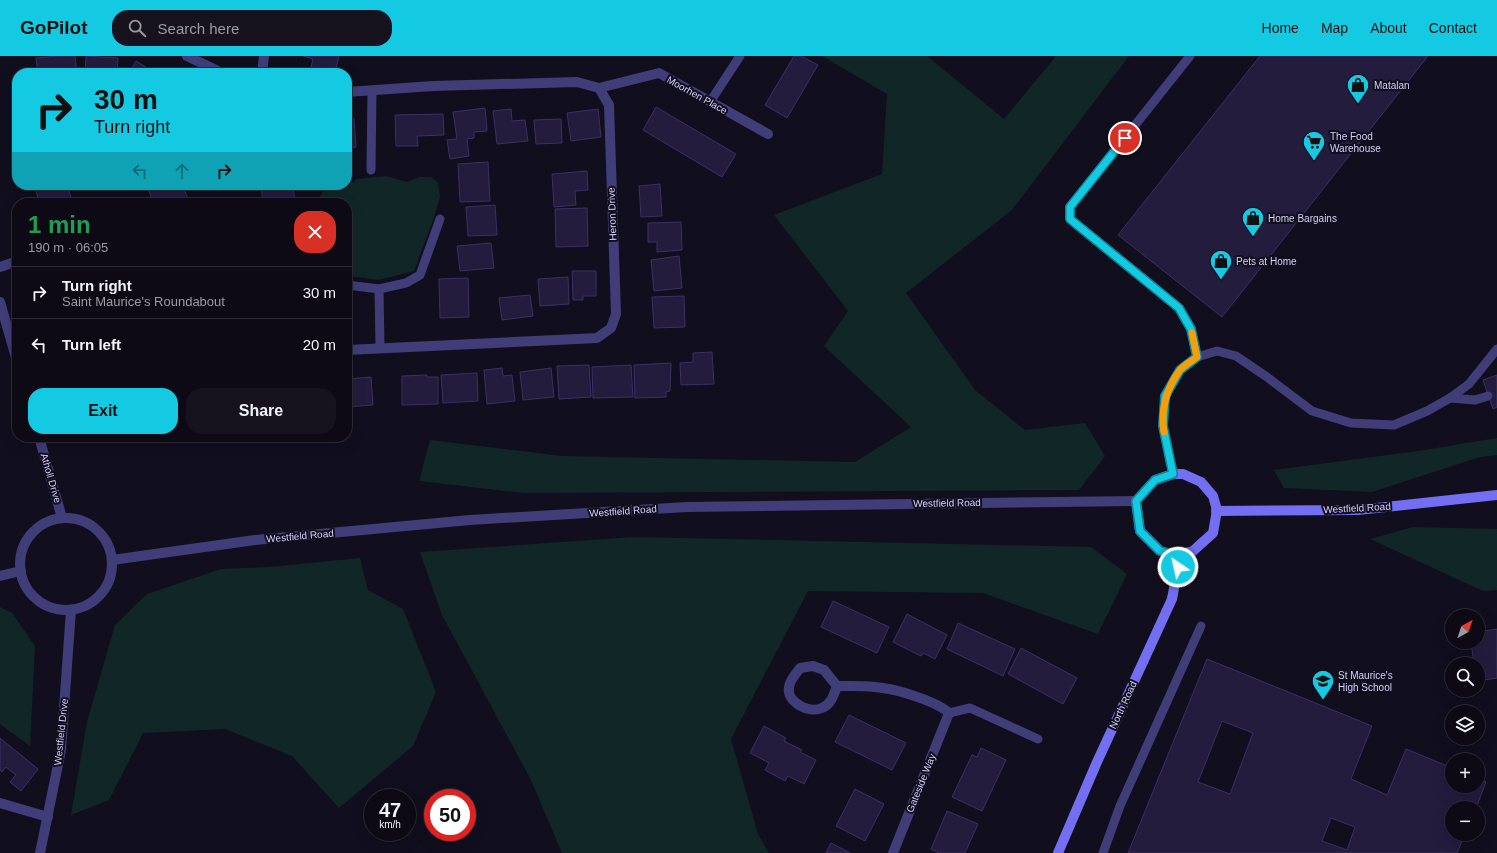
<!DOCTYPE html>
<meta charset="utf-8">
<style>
:root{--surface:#0d0a16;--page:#16131f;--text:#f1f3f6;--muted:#9a9aa1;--line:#2d2b35;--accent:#13cae2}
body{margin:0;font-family:Arial,sans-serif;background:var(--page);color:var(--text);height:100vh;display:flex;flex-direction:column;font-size:15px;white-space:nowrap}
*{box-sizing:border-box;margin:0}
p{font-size:13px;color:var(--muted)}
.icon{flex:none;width:22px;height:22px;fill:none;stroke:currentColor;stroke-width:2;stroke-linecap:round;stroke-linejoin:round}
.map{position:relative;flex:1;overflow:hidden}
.details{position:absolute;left:12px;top:142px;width:340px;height:244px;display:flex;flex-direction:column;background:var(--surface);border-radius:16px;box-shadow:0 4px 16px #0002,0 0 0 1px var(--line)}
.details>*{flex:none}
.top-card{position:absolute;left:12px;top:12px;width:340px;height:122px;border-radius:16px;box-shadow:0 4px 16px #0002,0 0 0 1px var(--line);background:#13cae2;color:#111;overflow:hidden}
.needle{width:26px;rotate:40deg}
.tools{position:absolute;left:1445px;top:553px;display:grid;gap:8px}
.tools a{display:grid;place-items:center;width:40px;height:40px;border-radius:50%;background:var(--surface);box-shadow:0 4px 16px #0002,0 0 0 1px var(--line);font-size:20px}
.speed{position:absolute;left:364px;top:733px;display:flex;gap:8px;font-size:20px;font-weight:700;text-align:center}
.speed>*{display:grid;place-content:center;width:52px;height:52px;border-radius:50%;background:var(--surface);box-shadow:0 4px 16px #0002,0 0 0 1px var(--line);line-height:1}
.speed small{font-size:10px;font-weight:400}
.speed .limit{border:6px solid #d22;background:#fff;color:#111}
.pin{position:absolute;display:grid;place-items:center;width:34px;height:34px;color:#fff;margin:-17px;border:2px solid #fff;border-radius:50%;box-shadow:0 1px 4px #0007}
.me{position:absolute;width:44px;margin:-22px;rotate:326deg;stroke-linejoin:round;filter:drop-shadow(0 0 3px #0008)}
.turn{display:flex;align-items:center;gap:14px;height:84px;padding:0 16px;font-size:18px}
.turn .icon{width:52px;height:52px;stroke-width:2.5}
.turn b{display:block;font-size:28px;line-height:34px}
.lanes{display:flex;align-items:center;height:38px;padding:0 16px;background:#0003;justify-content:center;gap:20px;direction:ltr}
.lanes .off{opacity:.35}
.round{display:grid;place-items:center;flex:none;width:42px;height:42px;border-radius:16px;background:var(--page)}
.summary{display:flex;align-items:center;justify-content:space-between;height:68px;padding:0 16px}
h1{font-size:24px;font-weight:700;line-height:30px;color:#1e9e55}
.cta{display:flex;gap:8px;margin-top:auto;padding:8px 16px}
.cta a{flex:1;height:46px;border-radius:16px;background:var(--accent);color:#111;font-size:16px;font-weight:700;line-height:46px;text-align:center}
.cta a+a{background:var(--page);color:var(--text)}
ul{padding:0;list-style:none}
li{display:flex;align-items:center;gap:12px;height:52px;padding:0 16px;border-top:1px solid var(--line)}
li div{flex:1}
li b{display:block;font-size:15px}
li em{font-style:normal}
header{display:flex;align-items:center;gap:24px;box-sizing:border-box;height:56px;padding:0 20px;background:var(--accent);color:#111}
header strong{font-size:19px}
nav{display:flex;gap:22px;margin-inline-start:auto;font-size:14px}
.search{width:280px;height:36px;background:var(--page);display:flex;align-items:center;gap:10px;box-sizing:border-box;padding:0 14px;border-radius:16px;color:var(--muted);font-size:15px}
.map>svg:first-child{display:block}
</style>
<header>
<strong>GoPilot</strong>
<div class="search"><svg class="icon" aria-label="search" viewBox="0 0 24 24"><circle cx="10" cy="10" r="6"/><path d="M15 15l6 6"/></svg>Search here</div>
<nav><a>Home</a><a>Map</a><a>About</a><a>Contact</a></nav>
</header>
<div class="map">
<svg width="1497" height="797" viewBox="0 0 1497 797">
<rect width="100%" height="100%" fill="#110e1e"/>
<g fill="#112727">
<path d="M822,0H927L1004,63L1056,0H1129L1012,154L906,237L975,334L1025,374L1085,367L1105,400L1079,434L524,437L419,425L430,384L562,400L855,406L911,371L824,290L848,255L774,159L882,118L887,38Z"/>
<path d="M386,120L407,126L419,121H431L438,127L440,141L434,161L414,215L379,224L347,220V147H317L326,129H338L341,131L347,130L357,123Z"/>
<path d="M1497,382V399L1480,401L1372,436L1284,432L1274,414L1418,395Z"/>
<path d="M1413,471L1497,473V534L1483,535L1370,483Z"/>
<path d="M634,481L1091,491L1127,518L1098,578L983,537L808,535L731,683L758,778L769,797H562L531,724L442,559L420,496Z"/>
<path d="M360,502L368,534L403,553L436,636L413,690L339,752L292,700L225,673L143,677L109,744L71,759L87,666L115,569L147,538L221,513L269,511Z"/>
<path d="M0,551L12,557L35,590L30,690L0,668Z"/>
</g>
<g fill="#231c3d" stroke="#3b3067" fill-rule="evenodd">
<path d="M58,0H75L77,17H38L36,2Z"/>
<path d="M86,0L118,2L117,17H85Z"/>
<path d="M303,0H339L335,17L311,11L313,3Z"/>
<path d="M794,0H801L818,9L787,62L765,49Z"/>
<path d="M1260,0H1428L1222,261L1118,179Z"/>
<path d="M136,5L149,13L146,17H129Z"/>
<path d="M656,51L736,98L722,121L643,74Z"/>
<path d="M485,52L487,75L474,76V82L467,83L469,100L450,103L447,84L457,83L453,56Z"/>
<path d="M511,53L512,65L525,64L528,85L497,88L493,55Z"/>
<path d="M598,53L601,81L571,85L567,57Z"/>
<path d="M443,58L444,79L417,80L418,90H396L395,59Z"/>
<path d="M347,62H354L356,91L347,92Z"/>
<path d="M561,63L562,87L536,88L534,64Z"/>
<path d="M488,106L490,145L460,146L458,108Z"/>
<path d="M587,115L588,134L575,135L576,149L554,151L552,118Z"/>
<path d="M660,128L662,160L641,161L639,130Z"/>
<path d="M36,129H67L73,147H40L34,130Z"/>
<path d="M146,129H182L190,147H154Z"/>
<path d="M261,129H293L295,147H263Z"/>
<path d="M495,149L497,179L468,180L466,151Z"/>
<path d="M587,152L588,190L556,191L555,153Z"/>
<path d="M681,166L682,194L657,196V186H648V167Z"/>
<path d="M491,187L494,212L460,215L457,190Z"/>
<path d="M679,200L682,232L654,235L651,204Z"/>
<path d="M572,215H596V240H583V244H573Z"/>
<path d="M568,221L569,248L540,250L538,223Z"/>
<path d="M468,222L469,261L440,262L439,223Z"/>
<path d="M530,239L533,260L502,264L499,242Z"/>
<path d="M684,240L685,271L654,272L652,241Z"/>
<path d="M712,296L714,328L681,329L680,307L693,306V297Z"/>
<path d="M671,307L670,335L666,336V341L635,342L634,309Z"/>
<path d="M589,309L591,341L559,343L557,310Z"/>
<path d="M631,309L633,341L593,342L592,311Z"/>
<path d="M502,312L503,320L512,319L515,345L487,348L484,314Z"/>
<path d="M551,312L554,341L523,344L520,316Z"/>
<path d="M477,317L478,345L443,347L441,319Z"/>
<path d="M427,319V321H438V348L402,349V320Z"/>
<path d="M1497,319V351L1493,353L1483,324Z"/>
<path d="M371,321L373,349L347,351V323Z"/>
<path d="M833,545L889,571L877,597L821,571Z"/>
<path d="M907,558L947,579L935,603L923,597L921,600L893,586Z"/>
<path d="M958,567L1015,593L1003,620L947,593Z"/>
<path d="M1497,573V622L1478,625V608H1474L1471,586H1478V576Z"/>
<path d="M1021,592L1077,622L1063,648L1008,618Z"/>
<path d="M1207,603L1372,670L1351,723L1387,739L1406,693L1452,712V730H1478V723L1486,726L1476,752H1452V778H1465L1457,797H1128ZM1222,665L1253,677L1230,738L1198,726ZM1331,762L1355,771L1347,794L1322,785Z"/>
<path d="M849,659L906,687L892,714L835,686Z"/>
<path d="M764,670L786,682L784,685L802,694L800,696L816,704L804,728L788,720L785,725L765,714L769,707L750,697Z"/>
<path d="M0,682L38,713L21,735L10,726L16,719L6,711L2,716L0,714Z"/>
<path d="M981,692L1006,704L982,755L952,741L972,699L977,701Z"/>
<path d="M855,733L884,748L865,785L836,770Z"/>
<path d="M947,755L978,768L965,797H939L931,793Z"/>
<path d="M831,787L850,797H826Z"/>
</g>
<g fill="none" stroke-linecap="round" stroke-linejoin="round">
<g stroke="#403d79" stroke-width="9">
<path d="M1190,0L1070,151V163L1179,252L1191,273L1197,301"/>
<path d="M710,46L740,0"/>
<path d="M371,114L372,35"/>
<path d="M347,229L379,233"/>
<path d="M380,292L379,233L406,227L420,219L440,163"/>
<path d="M1450,342L1475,344L1488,340"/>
<path d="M1173,418L1163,370L1165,340L1180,314L1197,301L1217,295L1236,300L1267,321L1312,355L1351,367L1394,369L1427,355L1450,342L1469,328L1497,293"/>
<path d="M949,657L970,652L1038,683"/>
<path d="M1103,797L1120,750L1201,570"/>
</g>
<g stroke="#403d79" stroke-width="10">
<path d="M187,0L222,17"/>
<path d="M262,17L264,0"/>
<path d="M599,32L659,17L768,78"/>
<path d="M347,36L433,30L577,26L599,32L609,49L616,258L611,272L597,282L347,294"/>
<path d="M0,211L17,205"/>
<path d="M0,246L17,305"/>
<path d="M39,381L62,462"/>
<path d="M813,610L824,614L837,630C834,638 831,649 822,652C809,658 786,646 789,631C790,623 796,618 800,612Z"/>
<path d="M837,630C852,630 868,629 883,632C899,634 938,646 949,657L893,797"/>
<path d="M0,747L48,761"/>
</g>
<g stroke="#403d79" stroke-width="10">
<circle cx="66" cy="508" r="46"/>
<path d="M112,504L255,484L470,464L687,451L1136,445"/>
<path d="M0,520L21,515"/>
<path d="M40,797L61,694L71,554"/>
</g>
<g stroke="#736ef2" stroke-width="10">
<path d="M1173,418H1183L1201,426L1213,440L1217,454L1213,477L1193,495L1176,499L1160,495L1140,475L1136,445L1155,424Z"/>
<path d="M1216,455L1358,454L1497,439"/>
<path d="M1058,797L1097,706L1172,543L1178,511L1176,499"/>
</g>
</g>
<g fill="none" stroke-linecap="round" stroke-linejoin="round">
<g stroke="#0c8393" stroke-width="10">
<path id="route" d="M1125,82L1070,151V163L1179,252L1191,273L1197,301L1180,314L1165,340L1163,370L1173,418L1155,424L1136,445L1140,475L1160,495L1176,499L1178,511"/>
</g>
<use href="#route" stroke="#13cae2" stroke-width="7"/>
<path stroke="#f59e0b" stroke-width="7" d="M1164,376C1160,355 1167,331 1180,314C1184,309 1192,305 1197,301L1192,277"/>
</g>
<defs>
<g id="shop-pin" transform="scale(1.15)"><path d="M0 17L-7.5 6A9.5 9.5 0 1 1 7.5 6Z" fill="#13cae2" stroke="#110e1e"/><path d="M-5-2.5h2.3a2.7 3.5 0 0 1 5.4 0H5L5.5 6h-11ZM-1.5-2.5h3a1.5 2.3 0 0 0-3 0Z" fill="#111"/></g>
<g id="supermarket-pin" transform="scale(1.15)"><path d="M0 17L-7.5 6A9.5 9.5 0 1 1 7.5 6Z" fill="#13cae2" stroke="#110e1e"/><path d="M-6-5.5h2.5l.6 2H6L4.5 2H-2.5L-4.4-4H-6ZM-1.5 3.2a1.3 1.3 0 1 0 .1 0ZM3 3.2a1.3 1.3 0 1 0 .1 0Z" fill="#111"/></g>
<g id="school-pin" transform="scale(1.15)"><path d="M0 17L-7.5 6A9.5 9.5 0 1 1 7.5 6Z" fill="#13cae2" stroke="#110e1e"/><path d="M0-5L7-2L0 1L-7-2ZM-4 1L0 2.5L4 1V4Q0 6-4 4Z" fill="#111"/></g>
</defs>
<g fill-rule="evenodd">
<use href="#shop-pin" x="1358" y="29"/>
<use href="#supermarket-pin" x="1314" y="86"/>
<use href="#shop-pin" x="1253" y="162"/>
<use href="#shop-pin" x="1221" y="205"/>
<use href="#school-pin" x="1323" y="625"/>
</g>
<g text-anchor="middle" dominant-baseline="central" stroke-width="4" stroke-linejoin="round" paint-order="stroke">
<g font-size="10" fill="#d4cffb" stroke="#110e1e" text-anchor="start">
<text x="1374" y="29">Matalan</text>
<text x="1330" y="80">The Food<tspan x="1330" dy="12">Warehouse</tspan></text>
<text x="1268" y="162">Home Bargains</text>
<text x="1236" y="205">Pets at Home</text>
<text x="1338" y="619">St Maurice's<tspan x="1338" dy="12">High School</tspan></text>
</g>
<g font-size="10" fill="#d4cffb" stroke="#110e1e">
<text transform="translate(697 39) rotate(29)">Moorhen Place</text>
<text transform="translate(612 158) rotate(-92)">Heron Drive</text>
<text transform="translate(51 422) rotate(74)">Atholl Drive</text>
<text transform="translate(947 447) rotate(-1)">Westfield Road</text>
<text transform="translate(1357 452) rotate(-3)">Westfield Road</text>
<text transform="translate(623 455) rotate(-4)">Westfield Road</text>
<text transform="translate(300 480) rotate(-5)">Westfield Road</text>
<text transform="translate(1123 649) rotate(-65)">North Road</text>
<text transform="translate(61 676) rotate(-84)">Westfield Drive</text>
<text transform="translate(921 727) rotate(-68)">Gateside Way</text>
</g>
</g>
</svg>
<div class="tools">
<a><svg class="needle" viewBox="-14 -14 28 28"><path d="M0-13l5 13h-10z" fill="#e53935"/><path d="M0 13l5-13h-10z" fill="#9a9aa1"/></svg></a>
<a><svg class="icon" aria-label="search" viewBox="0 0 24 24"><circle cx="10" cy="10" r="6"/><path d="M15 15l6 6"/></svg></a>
<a><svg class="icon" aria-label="layers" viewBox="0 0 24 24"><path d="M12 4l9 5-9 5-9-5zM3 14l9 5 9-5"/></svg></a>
<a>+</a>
<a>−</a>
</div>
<div class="speed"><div>47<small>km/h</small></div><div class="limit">50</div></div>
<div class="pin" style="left:1125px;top:82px;background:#d93025"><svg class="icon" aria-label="arrive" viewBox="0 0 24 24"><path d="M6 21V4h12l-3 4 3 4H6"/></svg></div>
<svg class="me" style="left:1178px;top:511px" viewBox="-20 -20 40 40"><circle r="17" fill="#13cae2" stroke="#fff" stroke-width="3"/><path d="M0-11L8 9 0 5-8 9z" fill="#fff"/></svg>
<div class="top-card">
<div class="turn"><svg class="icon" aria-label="right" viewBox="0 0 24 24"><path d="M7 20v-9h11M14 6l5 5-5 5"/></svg><div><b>30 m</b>Turn right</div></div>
<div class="lanes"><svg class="icon off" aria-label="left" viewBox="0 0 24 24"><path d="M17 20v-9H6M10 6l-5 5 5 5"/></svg><svg class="icon off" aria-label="ahead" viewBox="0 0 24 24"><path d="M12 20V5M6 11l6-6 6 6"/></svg><svg class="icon" aria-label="right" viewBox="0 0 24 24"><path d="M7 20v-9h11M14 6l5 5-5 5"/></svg></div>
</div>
<section class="details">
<div class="summary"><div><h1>1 min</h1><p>190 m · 06:05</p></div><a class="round" style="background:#d93025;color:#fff"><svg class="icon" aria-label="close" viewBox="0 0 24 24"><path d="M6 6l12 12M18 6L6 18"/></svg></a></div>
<ul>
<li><svg class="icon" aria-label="right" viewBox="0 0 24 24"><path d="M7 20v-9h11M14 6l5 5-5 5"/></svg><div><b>Turn right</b><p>Saint Maurice's Roundabout</p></div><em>30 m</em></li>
<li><svg class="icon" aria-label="left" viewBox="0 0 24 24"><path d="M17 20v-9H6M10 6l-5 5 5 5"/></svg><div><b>Turn left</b></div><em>20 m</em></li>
</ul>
<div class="cta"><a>Exit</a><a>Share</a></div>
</section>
</div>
